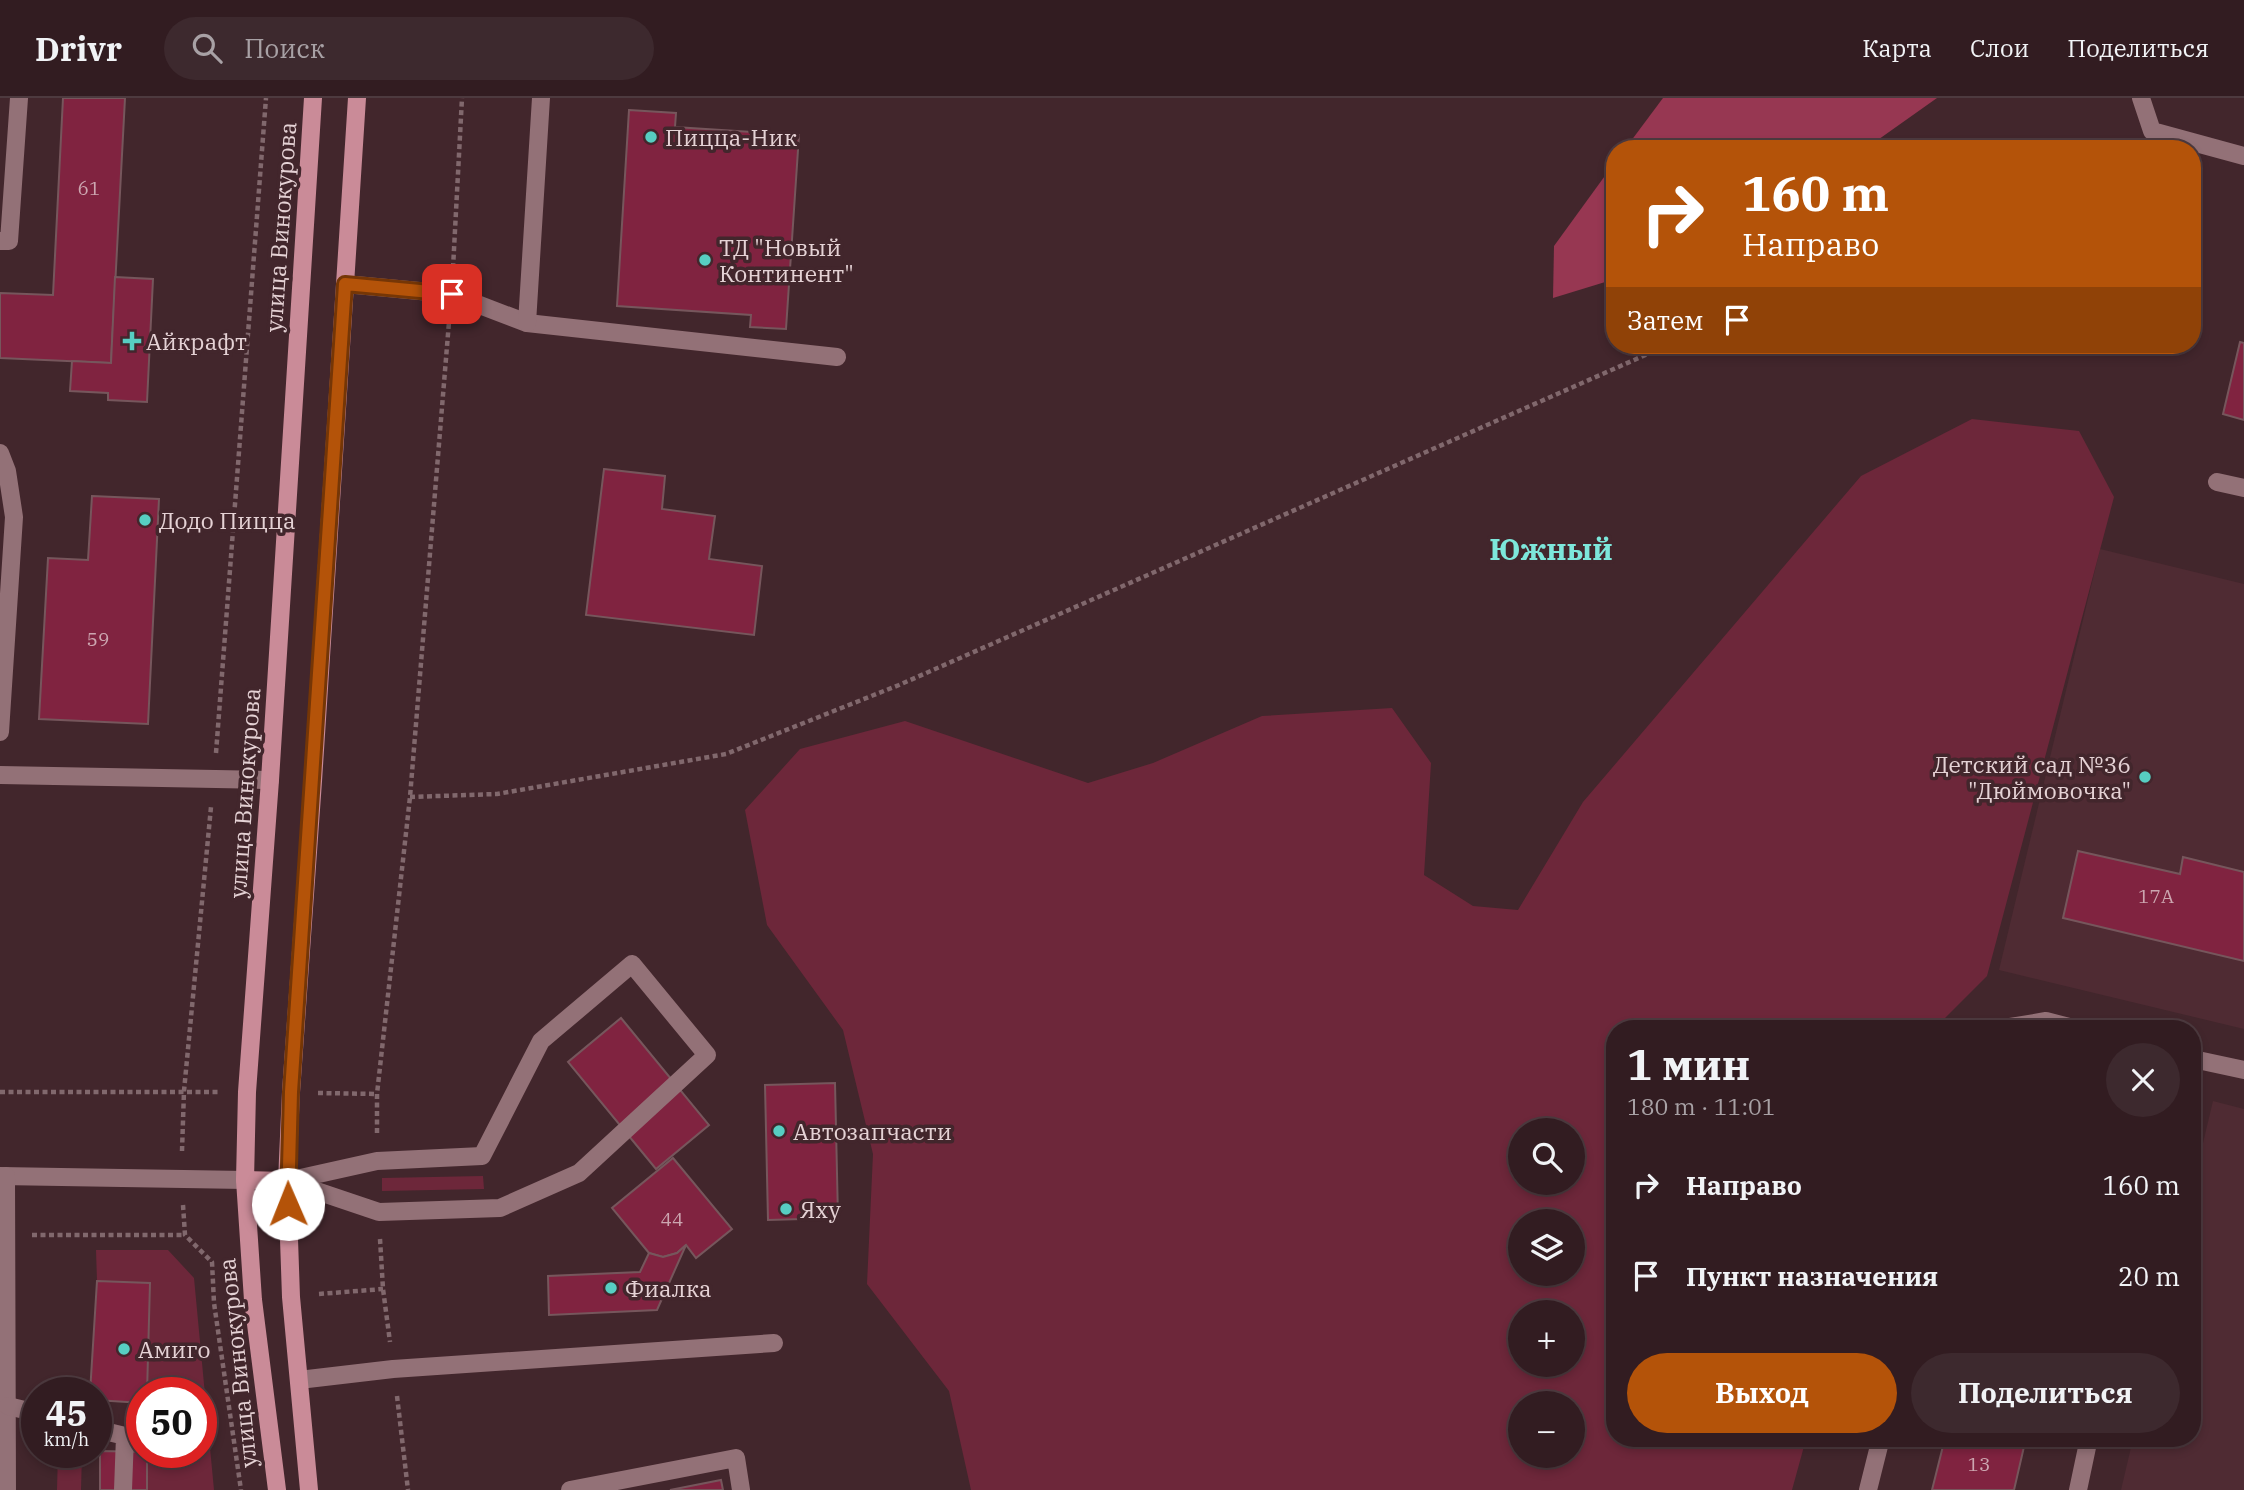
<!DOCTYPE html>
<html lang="ru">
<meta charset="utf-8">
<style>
:root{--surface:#321c21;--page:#3d292e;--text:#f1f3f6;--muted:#a8a1a5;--line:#4d3a3f;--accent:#b45309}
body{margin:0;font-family:"IBM Plex Serif",serif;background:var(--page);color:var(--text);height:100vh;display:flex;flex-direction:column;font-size:26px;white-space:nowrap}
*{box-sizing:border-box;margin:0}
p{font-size:23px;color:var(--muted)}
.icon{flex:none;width:38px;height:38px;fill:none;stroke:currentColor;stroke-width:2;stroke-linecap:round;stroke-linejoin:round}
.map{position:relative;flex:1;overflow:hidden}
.details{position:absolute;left:1606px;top:922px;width:595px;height:427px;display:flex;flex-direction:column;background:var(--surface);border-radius:28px;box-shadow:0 4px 10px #0003,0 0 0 2px var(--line)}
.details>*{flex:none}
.top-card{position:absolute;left:1606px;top:42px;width:595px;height:214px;border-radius:28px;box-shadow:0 4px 10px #0003,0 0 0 2px var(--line);background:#b45309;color:#fff;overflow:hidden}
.buttons{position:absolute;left:1508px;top:1020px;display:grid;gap:14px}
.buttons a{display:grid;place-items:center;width:77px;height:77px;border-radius:50%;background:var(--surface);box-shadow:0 4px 10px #0003,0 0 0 2px var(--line);font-size:35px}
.speed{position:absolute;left:21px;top:1279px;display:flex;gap:14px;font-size:35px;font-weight:700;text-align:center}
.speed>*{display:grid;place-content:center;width:91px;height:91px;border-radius:50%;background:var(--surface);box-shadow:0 4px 10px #0003,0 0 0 2px var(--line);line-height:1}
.speed small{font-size:18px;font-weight:400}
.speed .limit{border:10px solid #d22;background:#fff;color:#111}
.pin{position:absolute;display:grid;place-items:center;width:60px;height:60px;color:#fff;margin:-30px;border-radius:14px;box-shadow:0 4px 10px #0006}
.me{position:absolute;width:77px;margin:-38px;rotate:359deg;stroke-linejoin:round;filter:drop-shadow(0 0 5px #0008)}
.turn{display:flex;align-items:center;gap:24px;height:147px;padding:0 21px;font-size:32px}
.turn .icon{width:91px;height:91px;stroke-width:2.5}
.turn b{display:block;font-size:49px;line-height:60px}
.then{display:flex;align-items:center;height:66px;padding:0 21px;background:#0003;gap:14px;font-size:26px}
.round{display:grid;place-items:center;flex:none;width:74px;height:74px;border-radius:37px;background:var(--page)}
.overview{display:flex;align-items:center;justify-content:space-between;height:119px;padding:0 21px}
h1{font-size:42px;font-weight:700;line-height:52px}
.button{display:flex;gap:14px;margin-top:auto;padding:14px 21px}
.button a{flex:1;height:80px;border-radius:42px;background:var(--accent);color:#fff;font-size:28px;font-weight:700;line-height:80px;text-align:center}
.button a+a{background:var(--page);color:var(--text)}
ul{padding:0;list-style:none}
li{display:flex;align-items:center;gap:21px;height:91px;padding:0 21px}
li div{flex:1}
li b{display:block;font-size:26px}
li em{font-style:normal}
header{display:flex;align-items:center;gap:42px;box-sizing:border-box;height:98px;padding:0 35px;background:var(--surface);border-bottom:2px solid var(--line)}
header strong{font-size:33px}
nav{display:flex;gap:38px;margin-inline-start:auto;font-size:24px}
.search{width:490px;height:63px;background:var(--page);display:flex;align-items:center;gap:18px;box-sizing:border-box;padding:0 24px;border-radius:38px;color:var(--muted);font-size:26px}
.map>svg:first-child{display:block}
</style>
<header>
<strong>Drivr</strong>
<div class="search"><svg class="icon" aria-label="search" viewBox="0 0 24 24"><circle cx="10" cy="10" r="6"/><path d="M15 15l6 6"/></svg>Поиск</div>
<nav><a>Карта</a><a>Слои</a><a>Поделиться</a></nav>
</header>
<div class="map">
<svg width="2244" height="1392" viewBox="0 0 2244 1392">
<rect width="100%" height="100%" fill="#42262c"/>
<g fill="#4f2b33">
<path d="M2100,451L2244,486V931L1999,872Z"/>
<path d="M2213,1003L2244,1011V1392H2121L2133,1341L2193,1340V1087Z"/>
</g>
<g fill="#6d273a" fill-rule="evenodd">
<path d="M1972,321L2079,333L2114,399L1987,878L1934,931H1615V1340L1806,1341L1792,1392H971L949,1293L867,1186L873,1056L843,932L767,827L745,712L800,651L905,623L1088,685L1153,665L1262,618L1392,610L1431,665L1424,777L1473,808L1518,812L1583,704L1861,378ZM1521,1032H1573V1085H1521ZM1521,1124H1573V1176H1521ZM1521,1214H1573V1267H1521ZM1521,1306H1573V1358H1521Z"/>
<path d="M483,1078L484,1091L382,1093V1080Z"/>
<path d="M96,1152H168L194,1180L214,1392H147V1355L201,1354V1295H147L150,1185L97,1183Z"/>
<path d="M58,1355H82L81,1392H57Z"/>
</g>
<g fill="#973752">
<path d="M1663,0H1937L1865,51H1625Z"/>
<path d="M1615,64V181L1553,200L1554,148Z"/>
</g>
<g fill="#802340" stroke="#76565c" stroke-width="2">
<path d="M63,0H125L111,265L0,260V195L53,197Z"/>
<path d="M629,12L676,15L675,29L799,37L786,231L750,229L751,217L617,208Z"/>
<path d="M115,179L153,181L147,304L108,302V295L70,293L72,263L111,265Z"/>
<path d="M2240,244L2244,245V322L2223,316Z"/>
<path d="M604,371L665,378L662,411L715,418L709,461L762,468L754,537L586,517Z"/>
<path d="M92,398L159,401L148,626L39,621L48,460L88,462Z"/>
<path d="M2078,753L2180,776L2183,759L2244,774V863L2063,820Z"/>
<path d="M621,920L709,1027L656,1071L568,964Z"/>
<path d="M835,985L838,1120L768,1122L765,987Z"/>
<path d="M673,1060L732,1131L696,1160L686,1147L677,1155L663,1159L649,1155L612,1110Z"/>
<path d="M686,1147L657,1212L549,1217L548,1178L640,1174L649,1155L663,1159L677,1155Z"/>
<path d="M97,1183L150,1185L147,1295H142V1305L96,1302V1295H90Z"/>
<path d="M1945,1340H2026L2014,1392H1932Z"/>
<path d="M100,1353L147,1354V1392H100Z"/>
<path d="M721,1382L723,1392H670Z"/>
</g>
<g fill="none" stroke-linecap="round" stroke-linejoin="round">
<g stroke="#81686d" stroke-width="4.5" stroke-dasharray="5 3.5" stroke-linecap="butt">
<path d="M2111,51L2129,43"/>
<path d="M453,170L462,0"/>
<path d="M216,655L266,0"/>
<path d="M410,699L497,696L726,656L899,587L1668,247"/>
<path d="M0,994H218"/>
<path d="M318,995L377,996"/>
<path d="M377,1035V996L410,699L449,224"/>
<path d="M182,1053L184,993L211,709"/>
<path d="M183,1107L185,1137L212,1164L214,1205L241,1392"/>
<path d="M32,1137H185"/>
<path d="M380,1141L383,1191L390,1244"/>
<path d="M319,1196L383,1191"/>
<path d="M397,1298L408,1392"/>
</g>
<g stroke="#937177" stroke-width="18">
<path d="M2141,0L2152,33L2244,58"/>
<path d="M0,143H9L19,0"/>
<path d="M345,186L451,196L527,225L837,259"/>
<path d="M527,225L541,0"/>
<path d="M0,355L7,373L14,419L0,634"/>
<path d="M2217,384L2244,390"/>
<path d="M0,677L270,682"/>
<path d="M632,866L707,957L579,1075L500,1110L379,1114L287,1083L377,1063L482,1058L541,943Z"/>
<path d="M1998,931L2046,923L2077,931"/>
<path d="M2193,961L2244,972"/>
<path d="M0,1078L245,1082"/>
<path d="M6,1078L7,1392"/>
<path d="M299,1282L393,1271L774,1245"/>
<path d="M8,1308L37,1315"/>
<path d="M96,1331L125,1338L123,1392"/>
<path d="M570,1392L736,1360L741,1392"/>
<path d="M1868,1392L1881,1340"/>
<path d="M2078,1392L2089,1340"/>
</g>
<g stroke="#ca8b98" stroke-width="18">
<path d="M245,1082L287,1083"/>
<path d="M277,1392L253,1202L245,1082L247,994L270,682L313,0"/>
<path d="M309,1392L291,1199L287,1083L291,994L313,683L357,0"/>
</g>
</g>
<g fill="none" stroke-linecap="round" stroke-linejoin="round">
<g stroke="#753606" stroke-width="18">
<path id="route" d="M288,1106L291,994L345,186L452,196"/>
</g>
<use href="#route" stroke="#b45309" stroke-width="12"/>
</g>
<g fill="#57cec2" stroke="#42262c" stroke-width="2.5">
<circle cx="651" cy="39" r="7"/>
<circle cx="705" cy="162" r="7"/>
<path d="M128.5 232.5h7v7h7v7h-7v7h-7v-7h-7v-7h7z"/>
<circle cx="145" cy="422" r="7"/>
<circle cx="2145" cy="679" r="7"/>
<circle cx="779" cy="1033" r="7"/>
<circle cx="786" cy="1111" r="7"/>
<circle cx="611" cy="1190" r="7"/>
<circle cx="124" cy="1251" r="7"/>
</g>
<g text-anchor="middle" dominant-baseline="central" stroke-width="7" stroke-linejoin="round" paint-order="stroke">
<g font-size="19" fill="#cca6b0">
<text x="89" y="90">61</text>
<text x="98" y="541">59</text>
<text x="2156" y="798">17А</text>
<text x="672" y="1121">44</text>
<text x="1979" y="1366">13</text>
</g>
<g font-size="23" fill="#e5d2d5" stroke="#42262c" text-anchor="start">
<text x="665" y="39">Пицца-Ник</text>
<text x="719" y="149">ТД "Новый<tspan x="719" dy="26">Континент"</tspan></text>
<text x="146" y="243">Айкрафт</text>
<text x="159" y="422">Додо Пицца</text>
<text x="2131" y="666" text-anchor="end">Детский сад №36<tspan x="2131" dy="26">"Дюймовочка"</tspan></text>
<text x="793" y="1033">Автозапчасти</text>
<text x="800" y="1111">Яху</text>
<text x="625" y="1190">Фиалка</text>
<text x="138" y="1251">Амиго</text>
</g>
<g font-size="23" fill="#e5d2d5" stroke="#42262c">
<text transform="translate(280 129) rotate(-86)">улица Винокурова</text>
<text transform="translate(244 695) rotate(-86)">улица Винокурова</text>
<text transform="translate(237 1265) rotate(-96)">улица Винокурова</text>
</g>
<g font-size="30" font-weight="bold" fill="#7de7db" stroke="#42262c">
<text x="1551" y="450">Южный</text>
</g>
</g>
</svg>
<div class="buttons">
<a><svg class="icon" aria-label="search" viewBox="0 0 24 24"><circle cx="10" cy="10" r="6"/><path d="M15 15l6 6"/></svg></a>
<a><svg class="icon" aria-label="layers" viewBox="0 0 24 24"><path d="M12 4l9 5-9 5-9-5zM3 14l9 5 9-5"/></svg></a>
<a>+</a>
<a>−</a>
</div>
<div class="speed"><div>45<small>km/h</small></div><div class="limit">50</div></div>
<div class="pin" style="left:452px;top:196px;background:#d93025"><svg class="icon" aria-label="arrive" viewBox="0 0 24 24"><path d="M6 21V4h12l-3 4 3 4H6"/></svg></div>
<svg class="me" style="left:288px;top:1106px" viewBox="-20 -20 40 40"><circle r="19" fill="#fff"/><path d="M0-13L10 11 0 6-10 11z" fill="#b45309"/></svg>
<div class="top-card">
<div class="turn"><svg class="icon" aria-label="right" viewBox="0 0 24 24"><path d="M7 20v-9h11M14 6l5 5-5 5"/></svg><div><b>160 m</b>Направо</div></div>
<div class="then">Затем<svg class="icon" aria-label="arrive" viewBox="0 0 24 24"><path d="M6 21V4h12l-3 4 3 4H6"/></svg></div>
</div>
<section class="details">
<div class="overview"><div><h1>1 мин</h1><p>180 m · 11:01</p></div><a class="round"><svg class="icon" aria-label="close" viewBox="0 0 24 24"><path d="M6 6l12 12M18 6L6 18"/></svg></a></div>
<ul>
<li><svg class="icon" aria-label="right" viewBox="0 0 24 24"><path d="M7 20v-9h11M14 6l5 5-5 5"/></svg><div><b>Направо</b></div><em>160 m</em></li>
<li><svg class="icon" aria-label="arrive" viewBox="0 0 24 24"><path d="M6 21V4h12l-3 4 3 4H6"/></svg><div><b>Пункт назначения</b></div><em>20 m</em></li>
</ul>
<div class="button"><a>Выход</a><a>Поделиться</a></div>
</section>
</div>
